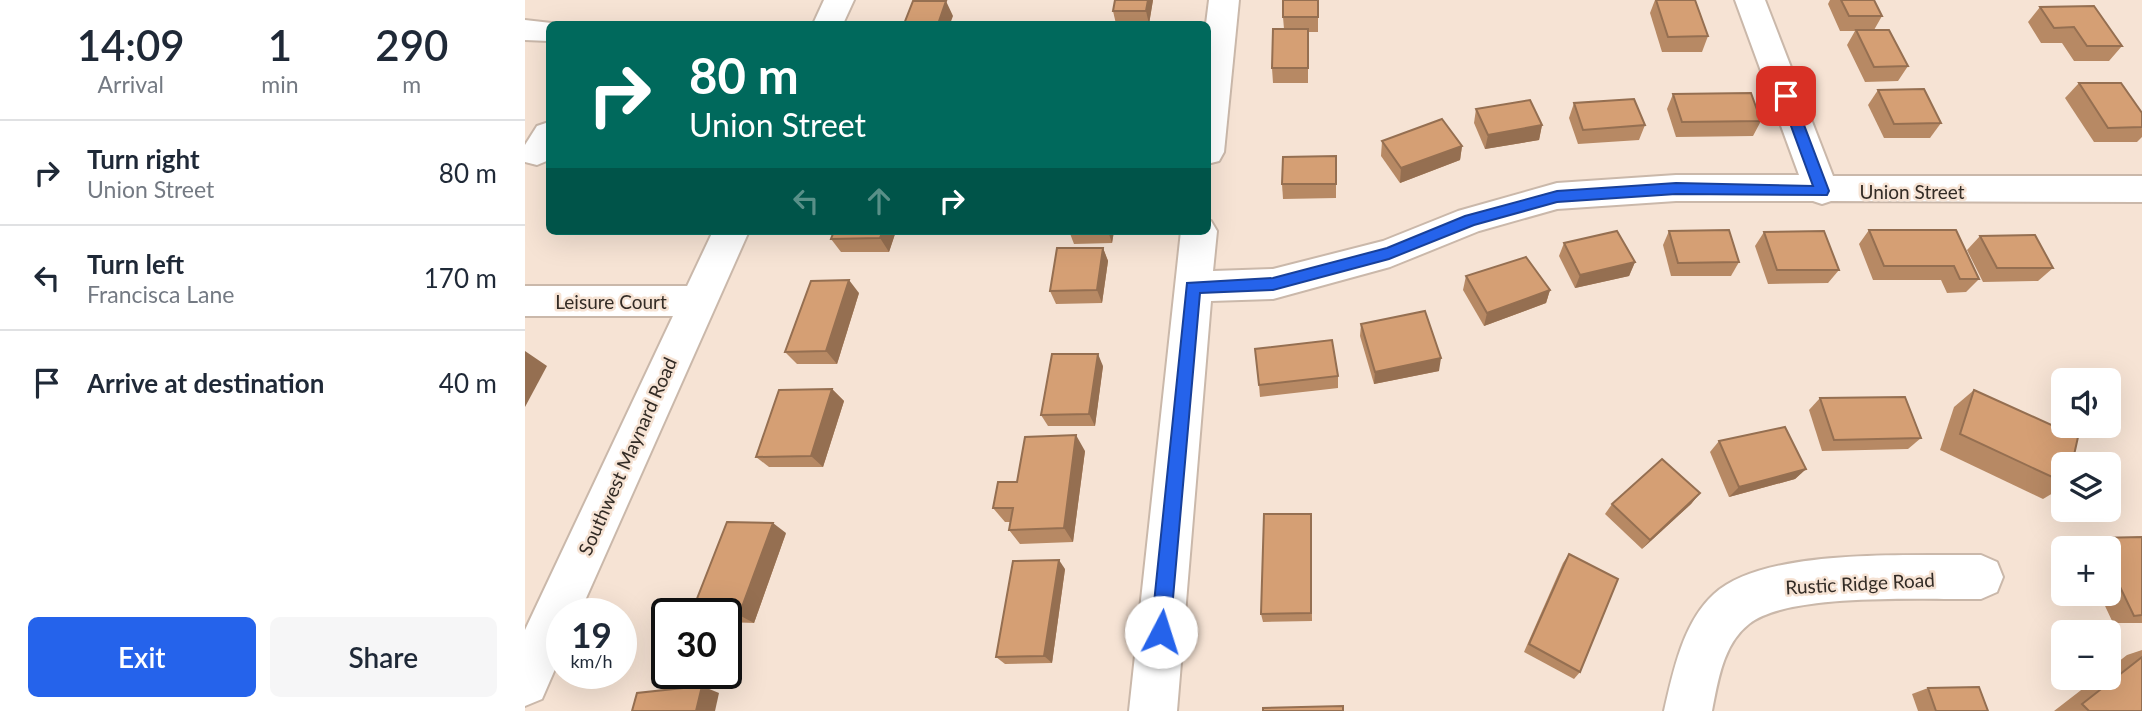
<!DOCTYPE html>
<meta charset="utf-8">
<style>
:root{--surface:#fff;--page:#f6f6f7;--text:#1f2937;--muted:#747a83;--line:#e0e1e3;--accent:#2563eb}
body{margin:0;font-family:Lato,sans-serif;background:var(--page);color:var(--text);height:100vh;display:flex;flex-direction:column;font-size:26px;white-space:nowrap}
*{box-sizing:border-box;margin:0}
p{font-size:23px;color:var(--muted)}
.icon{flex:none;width:38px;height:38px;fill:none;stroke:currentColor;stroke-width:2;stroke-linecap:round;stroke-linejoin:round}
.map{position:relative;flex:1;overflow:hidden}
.sheet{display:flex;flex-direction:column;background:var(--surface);width:525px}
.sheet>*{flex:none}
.guide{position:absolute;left:21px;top:21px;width:665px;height:214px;border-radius:10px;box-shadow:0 7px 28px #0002;background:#00695c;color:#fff;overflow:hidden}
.controls{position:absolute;left:1526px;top:368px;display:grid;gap:14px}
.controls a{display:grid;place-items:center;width:70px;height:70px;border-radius:10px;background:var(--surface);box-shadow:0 7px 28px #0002;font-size:35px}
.speed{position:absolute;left:21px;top:598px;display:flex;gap:14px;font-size:35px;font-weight:700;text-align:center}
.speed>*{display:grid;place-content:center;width:91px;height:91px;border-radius:50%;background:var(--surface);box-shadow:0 7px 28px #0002;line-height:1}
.speed small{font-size:18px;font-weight:400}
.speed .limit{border:4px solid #111;border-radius:10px;background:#fff;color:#111}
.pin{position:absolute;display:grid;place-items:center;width:60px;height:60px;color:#fff;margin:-30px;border-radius:14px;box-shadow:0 4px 10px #0006}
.me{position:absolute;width:77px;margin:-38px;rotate:5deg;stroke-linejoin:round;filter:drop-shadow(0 0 5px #0008)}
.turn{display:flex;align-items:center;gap:24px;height:147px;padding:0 28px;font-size:32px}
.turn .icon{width:91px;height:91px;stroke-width:2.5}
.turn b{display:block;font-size:49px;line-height:60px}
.lanes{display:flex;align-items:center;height:66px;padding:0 28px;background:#0003;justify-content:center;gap:35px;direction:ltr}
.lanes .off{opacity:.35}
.eta{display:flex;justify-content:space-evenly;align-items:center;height:119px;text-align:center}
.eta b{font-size:42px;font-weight:600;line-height:49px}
.primary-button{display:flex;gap:14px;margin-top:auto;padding:14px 28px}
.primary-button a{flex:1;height:80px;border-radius:10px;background:var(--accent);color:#fff;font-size:28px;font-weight:600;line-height:80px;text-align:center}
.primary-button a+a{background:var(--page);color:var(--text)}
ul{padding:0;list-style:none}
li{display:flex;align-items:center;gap:21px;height:105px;padding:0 28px;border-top:2px solid var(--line)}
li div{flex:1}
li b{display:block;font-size:26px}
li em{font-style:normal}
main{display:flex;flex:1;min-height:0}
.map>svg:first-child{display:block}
</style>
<main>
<section class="sheet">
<div class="eta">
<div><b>14:09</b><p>Arrival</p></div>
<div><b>1</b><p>min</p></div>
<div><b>290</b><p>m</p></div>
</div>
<ul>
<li><svg class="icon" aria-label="right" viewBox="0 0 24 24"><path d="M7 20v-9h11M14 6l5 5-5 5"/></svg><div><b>Turn right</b><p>Union Street</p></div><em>80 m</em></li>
<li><svg class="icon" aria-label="left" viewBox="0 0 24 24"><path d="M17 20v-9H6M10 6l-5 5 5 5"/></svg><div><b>Turn left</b><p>Francisca Lane</p></div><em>170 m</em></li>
<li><svg class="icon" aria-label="arrive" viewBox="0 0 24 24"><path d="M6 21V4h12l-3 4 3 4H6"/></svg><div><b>Arrive at destination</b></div><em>40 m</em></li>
</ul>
<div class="primary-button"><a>Exit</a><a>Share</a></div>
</section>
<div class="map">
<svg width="1617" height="711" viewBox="0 0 1617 711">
<rect width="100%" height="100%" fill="#f6e3d4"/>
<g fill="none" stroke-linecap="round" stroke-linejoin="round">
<g stroke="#cab8aa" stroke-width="4">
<g id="minor">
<path d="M684,0H714L699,152L694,161L682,164L681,24Z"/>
<path d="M1210,0H1240L1308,176H1617V202L1306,201L1297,204L1288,201H1151L1032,209L954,231L865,267L748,299L686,301L652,711H604L656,231H682V220L686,221L692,231L688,271L748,269L858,241L933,211L1032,183L1151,175H1274Z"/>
<path d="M0,20L35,24H24V41L0,40Z"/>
<path d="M24,122V160L12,165L0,162V145L12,126Z"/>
<path d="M0,286H172L185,290L191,301L185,312L172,316H0Z"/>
<path d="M1456,555L1472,562L1478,577L1472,592L1456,599C1402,600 1264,592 1224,624C1198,644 1193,681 1187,711H1139C1148,672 1158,622 1189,594C1240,547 1389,556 1456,555Z"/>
</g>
</g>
<g stroke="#cab8aa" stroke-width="4">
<g id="major">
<path d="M299,0H329L318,24H288Z"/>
<path d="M188,231H224L54,614H37V653L17,699L0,706V630Z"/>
</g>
</g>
<use href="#minor" fill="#fff" fill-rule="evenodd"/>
<use href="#major" fill="#fff" fill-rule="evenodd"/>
</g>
<g fill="#b78964">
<path d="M590,0H628L624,24H591L588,11Z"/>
<path d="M793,0V32H783V83H748L747,68L759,29L758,17Z"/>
<path d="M1130,0H1170L1183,36L1177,52H1137L1125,13Z"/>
<path d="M1305,0H1349L1357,16L1349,30L1383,66L1373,81L1340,82L1322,45L1330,31H1315L1303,4Z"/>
<path d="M1515,7L1597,46L1584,61H1549L1537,43H1516L1503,22Z"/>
<path d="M1554,83L1617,113V137L1612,142H1569L1540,98Z"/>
<path d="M1353,90L1416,123L1405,138H1359L1343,105Z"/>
<path d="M1148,94L1236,121L1228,136L1151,137L1142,109Z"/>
<path d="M1049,103L1120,125L1114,140L1053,144L1044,118Z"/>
<path d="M951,109L1017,125L1014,140L960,149L949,123Z"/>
<path d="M857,141L937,146L935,160L875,183L856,156Z"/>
<path d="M811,156V198L758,199L757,184Z"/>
<path d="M1344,230H1431L1454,279L1441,292L1422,293L1416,280H1348L1334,244Z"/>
<path d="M309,231H371L364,252H316L306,239Z"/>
<path d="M544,231H589L587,243L549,244Z"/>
<path d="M1144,231L1214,262L1206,276H1146L1138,245Z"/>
<path d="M1239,232L1314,270L1303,283L1243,284L1230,246Z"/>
<path d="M1455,236L1528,268L1513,281L1458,282L1442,250Z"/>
<path d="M1039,243L1110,262L1104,276L1050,288L1034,256Z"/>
<path d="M578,248L583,261L577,303L531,304L525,291Z"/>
<path d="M941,276L1025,290L1021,303L959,326L938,290Z"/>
<path d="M334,293L312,364H272L260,352Z"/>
<path d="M836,324L914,371L849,384L835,336Z"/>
<path d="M578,366L570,426H523L516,415Z"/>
<path d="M813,376V388L735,397L734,385Z"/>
<path d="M307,389L319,401L298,467H244L231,457Z"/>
<path d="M1449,390L1538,464V487L1518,499L1415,450L1429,407Z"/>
<path d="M1295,398L1396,438L1383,449L1297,451L1284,410Z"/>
<path d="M1194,441L1281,469L1270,479L1204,497L1185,452Z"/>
<path d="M560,451L548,542L495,544L484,530L485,522H480L468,508L492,482Z"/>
<path d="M1175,493L1166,504L1117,549L1080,514L1087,504Z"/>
<path d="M786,514L787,621L738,622L736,614Z"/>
<path d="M261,533L229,623L201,622V614Z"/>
<path d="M1617,537V623H1588L1574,593H1584V548L1553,547L1571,538Z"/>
<path d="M1044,554L1055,672L1049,679L999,652L1038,563Z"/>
<path d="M540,569L527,663L480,664L471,657Z"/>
<path d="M1617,650V711H1529L1573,677H1584V669L1602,655Z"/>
<path d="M1403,688L1463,711H1393L1387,694Z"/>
</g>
<g fill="#956f51">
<path d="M623,0H628L624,24L621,11Z"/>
<path d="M421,1L428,16L425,24H413Z"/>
<path d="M1017,125L1014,140L960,149L963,135Z"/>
<path d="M937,146L935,160L875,183L876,168Z"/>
<path d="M358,231H371L364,252L355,238Z"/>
<path d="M583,231H589L587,243Z"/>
<path d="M578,248L583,261L577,303L572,290Z"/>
<path d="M1110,262L1104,276L1050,288L1055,275Z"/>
<path d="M324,280L334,293L312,364L301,351Z"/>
<path d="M1025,290L1021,303L959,326L962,313Z"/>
<path d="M0,351L22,366L0,407Z"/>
<path d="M573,354L578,366L570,426L564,414Z"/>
<path d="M916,358L914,371L849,384L850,372Z"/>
<path d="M307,389L319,401L298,467L286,456Z"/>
<path d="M551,435L560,451L548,542L539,528Z"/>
<path d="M1281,469L1270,479L1204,497L1214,487Z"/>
<path d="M1175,493L1166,504L1117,549L1125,540Z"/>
<path d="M248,523L261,533L229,623L214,615Z"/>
<path d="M534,560L540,569L527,663L519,656Z"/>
<path d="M177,686L194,693L190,711H171Z"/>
</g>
<g fill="#d59f74" stroke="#956f51" stroke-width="2">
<path d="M590,0H623L621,11H588Z"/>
<rect x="758" y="0" width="35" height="17"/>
<path d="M1131,0H1170L1183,36L1143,37Z"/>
<path d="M1316,0H1349L1357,16H1324Z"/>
<path d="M388,1H421L413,24H379Z"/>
<path d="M1569,6L1597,46H1562L1549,27L1529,28L1515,7Z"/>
<path d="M748,29H783V68H747Z"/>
<path d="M1331,30H1364L1383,66L1349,67Z"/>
<path d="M1554,83H1596L1617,113V127L1583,128Z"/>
<path d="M1399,89L1416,123L1369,124L1353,90Z"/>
<path d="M1226,93L1236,121L1157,122L1148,94Z"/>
<path d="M1109,99L1120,125L1058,130L1049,103Z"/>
<path d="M1005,100L1017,125L963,135L951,109Z"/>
<path d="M917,119L937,146L876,168L857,141Z"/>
<path d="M811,156V184H757L758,157Z"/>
<path d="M1204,230L1214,262L1153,263L1144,231Z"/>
<path d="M1344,230H1431L1454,279H1435L1429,266H1359Z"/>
<path d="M309,231H358L355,238L306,239Z"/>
<path d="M1092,231L1110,262L1055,275L1039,243Z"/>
<path d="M1299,231L1314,270H1252L1239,232Z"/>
<path d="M1510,235L1528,268H1472L1455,236Z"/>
<path d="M532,248H578L572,290L525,291Z"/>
<path d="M1001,257L1025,290L962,313L941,276Z"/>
<path d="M324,280L301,351L260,352L286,281Z"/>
<path d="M900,311L916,358L850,372L836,324Z"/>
<path d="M807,340L813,376L734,385L730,349Z"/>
<path d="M527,354H573L564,414L516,415Z"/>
<path d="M307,389L286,456L231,457L254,390Z"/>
<path d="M1449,390L1553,437L1547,464H1538V482L1435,434Z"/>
<path d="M1380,397L1396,438L1309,440L1295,398Z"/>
<path d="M1260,427L1281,469L1214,487L1194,441Z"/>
<path d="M551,435L539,528L484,530L488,508H468L473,482H492L500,437Z"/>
<path d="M1137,459L1175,493L1125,540L1087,504Z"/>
<path d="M739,514H786V613L736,614Z"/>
<path d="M202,522L248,523L214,615L166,614Z"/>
<path d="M1617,537V615L1609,616L1584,564V548H1576L1571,538Z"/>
<path d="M1044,554L1093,579L1055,672L1004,644Z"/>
<path d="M534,560L519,656L471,657L488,561Z"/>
<path d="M1617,657V711H1564L1557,704Z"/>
<path d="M177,686L171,711H107L112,693Z"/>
<path d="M1454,687L1463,711H1411L1403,688Z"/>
<path d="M818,706V711H738V708Z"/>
</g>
<path fill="#2563eb" stroke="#184099" stroke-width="2" d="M1261,91L1268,96L1304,191L1302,195L1151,194L1032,202L949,225L864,259L748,290L675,293L645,632L642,638L636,641L629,638L626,632L662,283L748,278L862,248L940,216L1032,191L1151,183L1288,186L1255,96Z"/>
<g text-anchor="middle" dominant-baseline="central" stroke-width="5" stroke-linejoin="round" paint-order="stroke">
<g font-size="19" fill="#322b25" stroke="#f6e3d4">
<text x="1387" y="191">Union Street</text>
<text x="86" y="301">Leisure Court</text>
<text transform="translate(102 456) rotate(-66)">Southwest Maynard Road</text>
<text transform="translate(1335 583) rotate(-3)">Rustic Ridge Road</text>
</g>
</g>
</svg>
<div class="controls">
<a><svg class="icon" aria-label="sound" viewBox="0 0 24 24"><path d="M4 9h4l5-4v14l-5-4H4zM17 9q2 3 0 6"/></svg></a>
<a><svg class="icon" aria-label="layers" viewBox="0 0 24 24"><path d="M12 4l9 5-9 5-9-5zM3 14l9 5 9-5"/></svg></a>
<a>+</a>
<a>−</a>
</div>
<div class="speed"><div>19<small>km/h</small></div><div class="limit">30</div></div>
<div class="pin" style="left:1261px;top:96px;background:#d93025"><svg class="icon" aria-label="arrive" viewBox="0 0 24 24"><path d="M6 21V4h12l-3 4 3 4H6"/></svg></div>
<svg class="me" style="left:636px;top:632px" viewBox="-20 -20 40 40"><circle r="19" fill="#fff"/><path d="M0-13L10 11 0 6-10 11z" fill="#2563eb"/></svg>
<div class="guide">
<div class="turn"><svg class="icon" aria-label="right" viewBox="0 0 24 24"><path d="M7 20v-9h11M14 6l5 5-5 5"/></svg><div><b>80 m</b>Union Street</div></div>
<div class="lanes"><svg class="icon off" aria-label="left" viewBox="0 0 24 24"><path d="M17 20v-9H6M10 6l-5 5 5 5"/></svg><svg class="icon off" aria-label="ahead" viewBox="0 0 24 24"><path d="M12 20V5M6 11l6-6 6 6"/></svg><svg class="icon" aria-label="right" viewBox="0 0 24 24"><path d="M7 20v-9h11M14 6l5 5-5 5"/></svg></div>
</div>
</div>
</main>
